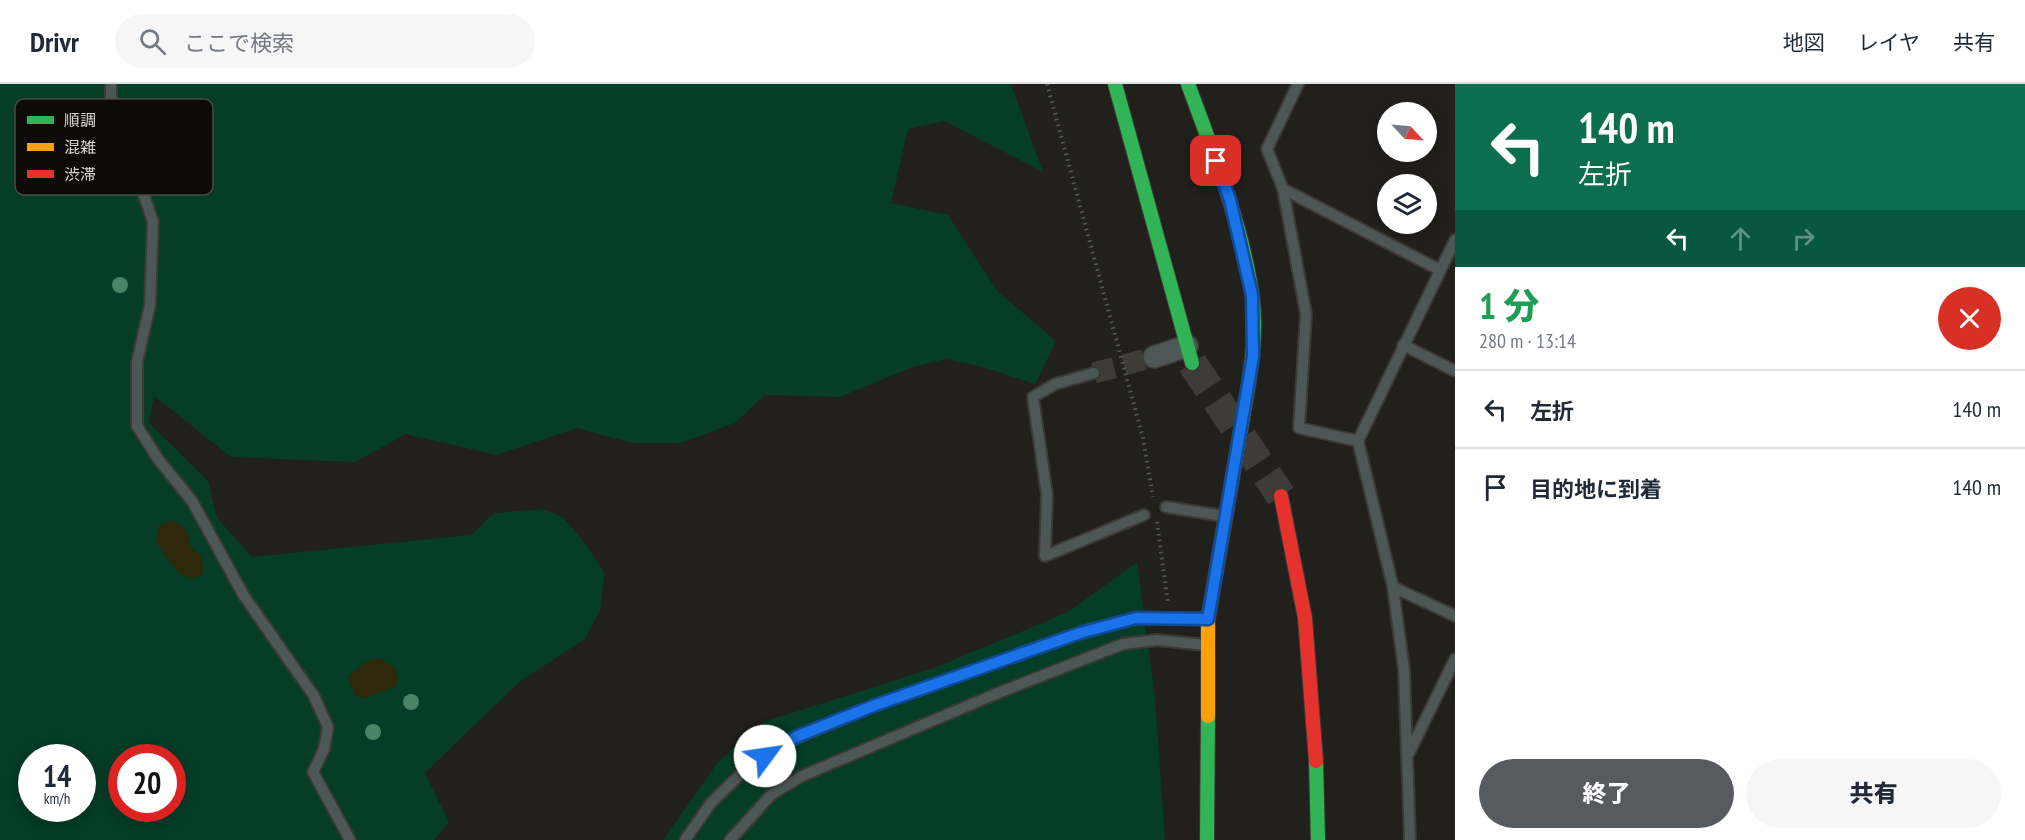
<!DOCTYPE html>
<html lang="ja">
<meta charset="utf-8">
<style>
:root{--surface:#fff;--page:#f6f6f7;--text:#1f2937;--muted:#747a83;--line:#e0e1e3;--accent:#575b60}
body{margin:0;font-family:"PT Sans Narrow","Noto Sans JP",sans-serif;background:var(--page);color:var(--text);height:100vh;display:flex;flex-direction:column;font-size:22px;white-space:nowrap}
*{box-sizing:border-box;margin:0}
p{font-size:20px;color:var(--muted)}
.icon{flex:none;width:33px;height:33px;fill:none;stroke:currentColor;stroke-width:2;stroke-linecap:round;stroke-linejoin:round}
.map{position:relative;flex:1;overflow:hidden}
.drawer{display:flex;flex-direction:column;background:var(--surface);width:570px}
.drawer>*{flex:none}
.banner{background:#0b6e4f;color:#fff;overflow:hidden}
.needle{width:39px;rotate:116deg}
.tools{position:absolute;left:1377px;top:18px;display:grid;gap:12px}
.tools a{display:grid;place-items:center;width:60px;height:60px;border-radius:50%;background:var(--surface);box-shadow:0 3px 15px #0003;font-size:30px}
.speed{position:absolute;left:18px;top:660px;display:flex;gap:12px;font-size:30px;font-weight:700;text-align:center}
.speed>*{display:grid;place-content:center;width:78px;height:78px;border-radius:50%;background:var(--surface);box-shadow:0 3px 15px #0003;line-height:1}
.speed small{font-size:15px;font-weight:400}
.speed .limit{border:9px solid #d22;background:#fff;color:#111}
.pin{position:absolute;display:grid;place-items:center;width:51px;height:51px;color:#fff;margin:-26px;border-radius:12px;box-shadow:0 3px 9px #0006}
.me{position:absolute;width:66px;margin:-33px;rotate:59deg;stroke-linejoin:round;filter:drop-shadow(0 0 4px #0008)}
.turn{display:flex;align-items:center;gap:21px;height:126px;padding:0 24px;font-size:27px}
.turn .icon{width:78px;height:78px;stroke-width:2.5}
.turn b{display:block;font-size:42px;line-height:51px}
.lanes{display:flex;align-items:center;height:57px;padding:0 24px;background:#0003;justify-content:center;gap:30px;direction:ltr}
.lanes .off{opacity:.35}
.round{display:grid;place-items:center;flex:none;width:63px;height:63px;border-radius:32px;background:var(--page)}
.overview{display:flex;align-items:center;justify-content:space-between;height:102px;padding:0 24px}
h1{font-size:36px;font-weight:800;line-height:45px;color:#1e9e55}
.primary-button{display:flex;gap:12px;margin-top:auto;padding:12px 24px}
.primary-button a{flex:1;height:69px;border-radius:36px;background:var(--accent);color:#fff;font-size:24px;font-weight:800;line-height:69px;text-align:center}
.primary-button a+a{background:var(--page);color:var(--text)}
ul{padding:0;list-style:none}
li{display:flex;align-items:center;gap:18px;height:78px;padding:0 24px;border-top:2px solid var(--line)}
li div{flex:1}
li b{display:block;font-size:22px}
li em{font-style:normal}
header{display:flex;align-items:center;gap:36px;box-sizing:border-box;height:84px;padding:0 30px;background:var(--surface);border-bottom:2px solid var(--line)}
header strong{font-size:28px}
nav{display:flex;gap:33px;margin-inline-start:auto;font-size:21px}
.search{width:420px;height:54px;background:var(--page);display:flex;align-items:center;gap:15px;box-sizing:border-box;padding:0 21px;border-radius:33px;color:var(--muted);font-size:22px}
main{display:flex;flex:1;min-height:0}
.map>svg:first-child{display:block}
</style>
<header>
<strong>Drivr</strong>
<div class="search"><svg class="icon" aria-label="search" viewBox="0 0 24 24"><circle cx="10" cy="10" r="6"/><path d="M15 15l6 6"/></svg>ここで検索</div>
<nav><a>地図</a><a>レイヤ</a><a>共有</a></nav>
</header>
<main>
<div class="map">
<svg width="1455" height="756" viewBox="0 0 1455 756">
<rect width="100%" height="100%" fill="#22201c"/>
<g fill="#053d27" fill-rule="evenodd">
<path d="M0,0H1011L1043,88L944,37L908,45L891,119L948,131L997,207L1056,257L1035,300L983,283L946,275L913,283L840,313L765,311L735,339L680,359H632L577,344L496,371L406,350L355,378L231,373L154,312L149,339L208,397L217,434L252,473L471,451L494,429L541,425L563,433L584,458L604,488L601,524L585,555L519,598L425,689L449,738L434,756H0ZM32,674H82V724H32ZM122,674H172V724H122Z"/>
<path d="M1137,478L1155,613L1165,756H663L718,678L763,638L934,584L1068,528Z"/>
</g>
<g fill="#2f280a">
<path d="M174,437C186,443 189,449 190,462L202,472L203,489C183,507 166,471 156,458L158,443L166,438Z"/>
<path d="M379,574L395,584L398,596L394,603L365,614L355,612L348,592L367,577Z"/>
</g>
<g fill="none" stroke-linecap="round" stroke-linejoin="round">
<path stroke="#3e3c37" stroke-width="21" stroke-dasharray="21 10" stroke-linecap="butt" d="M1094,289L1154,273"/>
<path stroke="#3e3c37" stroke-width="30" stroke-dasharray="30 15" stroke-linecap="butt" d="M1192,279L1281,412"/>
<g stroke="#3b3a36" stroke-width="14">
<g id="lane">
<path d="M111,0V14L153,138L150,221L137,278V342L158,375L192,417L244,512L314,612L328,643L324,665L313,688L350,756"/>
<path d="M1283,105L1267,65L1298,0"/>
<path d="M1403,261L1455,287"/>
<path d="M1094,289L1055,300L1033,313L1047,411L1045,472L1144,431"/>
<path d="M1358,357L1299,344L1306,230L1283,105L1440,186"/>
<path d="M1166,423L1224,432"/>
<path d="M1393,503L1455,532"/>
<path d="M1409,669L1455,575"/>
<path d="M685,756L711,719L749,682L798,653L873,622L1080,549L1136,534L1206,535"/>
<path d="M730,756L772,710L802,692L998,609L1123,560L1157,556L1206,561"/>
<path d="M1410,756L1404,586L1393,503L1358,357L1455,156"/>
</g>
</g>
<g stroke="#3b3a36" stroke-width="24">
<path id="street" d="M1154,273L1187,262"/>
</g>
<g stroke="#3b3a36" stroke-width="16">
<g id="fast">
<path d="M1115,0L1192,279"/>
<path d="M1188,0C1213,68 1241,137 1252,210C1257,245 1252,281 1246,315"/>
<path d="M1316,677L1318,756"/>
<path d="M1207,756L1208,632"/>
</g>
</g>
<g stroke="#3b3a36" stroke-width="16">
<path id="slow" d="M1208,632V535L1246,315"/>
</g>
<g stroke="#3b3a36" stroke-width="16">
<path id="jam" d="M1281,412L1305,534L1316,677"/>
</g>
<g stroke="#565c5a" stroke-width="4" stroke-dasharray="1.5 4.5" stroke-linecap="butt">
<path d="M1047,0L1143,354L1153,413"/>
<path d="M1157,438L1168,520"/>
</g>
<use href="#lane" stroke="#4d5756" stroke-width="10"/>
<use href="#street" stroke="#4d5756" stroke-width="21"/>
<use href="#fast" stroke="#30b455" stroke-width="14"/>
<use href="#slow" stroke="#ff9f0a" stroke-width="14"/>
<use href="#jam" stroke="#e5322d" stroke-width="14"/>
</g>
<g fill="#4a8568">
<circle cx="120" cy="201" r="8"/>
<circle cx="411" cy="618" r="8"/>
<circle cx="373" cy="648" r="8"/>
</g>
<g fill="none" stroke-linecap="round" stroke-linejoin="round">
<g stroke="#114b97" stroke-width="15">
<path id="route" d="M765,672L798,652L873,622L1080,549L1136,534L1208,535L1253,272L1252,211L1230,116L1216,77"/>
</g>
<use href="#route" stroke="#1a73e8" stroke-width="10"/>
</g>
<rect x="15" y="15" width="198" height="96" rx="9" fill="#0d0b07" stroke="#4b4944" stroke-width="1.5"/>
<rect x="27" y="32" width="27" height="8" fill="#30b455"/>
<rect x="27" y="59" width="27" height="8" fill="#ff9f0a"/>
<rect x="27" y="86" width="27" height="8" fill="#e5322d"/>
<g font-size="16" fill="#dcd9d2">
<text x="64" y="42">順調</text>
<text x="64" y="69">混雑</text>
<text x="64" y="96">渋滞</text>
</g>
</svg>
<div class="tools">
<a><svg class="needle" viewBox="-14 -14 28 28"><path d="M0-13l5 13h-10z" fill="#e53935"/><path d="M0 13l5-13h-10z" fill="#747a83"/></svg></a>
<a><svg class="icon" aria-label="layers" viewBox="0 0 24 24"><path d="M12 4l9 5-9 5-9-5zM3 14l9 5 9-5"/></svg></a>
</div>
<div class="speed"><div>14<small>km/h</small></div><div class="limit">20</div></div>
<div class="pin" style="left:1216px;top:77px;background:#d93025"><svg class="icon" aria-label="arrive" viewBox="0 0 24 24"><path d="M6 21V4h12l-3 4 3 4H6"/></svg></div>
<svg class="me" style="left:765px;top:672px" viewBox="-20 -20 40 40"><circle r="19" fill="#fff"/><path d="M0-13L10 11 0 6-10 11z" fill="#1a73e8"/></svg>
</div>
<section class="drawer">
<div class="banner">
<div class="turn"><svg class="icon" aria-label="left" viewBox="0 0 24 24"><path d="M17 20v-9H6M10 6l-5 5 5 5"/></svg><div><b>140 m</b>左折</div></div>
<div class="lanes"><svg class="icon" aria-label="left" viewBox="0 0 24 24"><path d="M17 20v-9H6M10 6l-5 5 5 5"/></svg><svg class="icon off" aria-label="ahead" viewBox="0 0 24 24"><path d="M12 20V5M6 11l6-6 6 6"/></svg><svg class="icon off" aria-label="right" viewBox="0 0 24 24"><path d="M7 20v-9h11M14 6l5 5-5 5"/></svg></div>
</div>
<div class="overview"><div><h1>1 分</h1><p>280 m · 13:14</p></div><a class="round" style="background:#d93025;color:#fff"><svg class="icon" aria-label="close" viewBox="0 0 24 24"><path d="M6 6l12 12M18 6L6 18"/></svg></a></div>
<ul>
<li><svg class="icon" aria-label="left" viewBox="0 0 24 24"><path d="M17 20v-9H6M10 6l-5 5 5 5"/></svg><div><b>左折</b></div><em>140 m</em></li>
<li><svg class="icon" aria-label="arrive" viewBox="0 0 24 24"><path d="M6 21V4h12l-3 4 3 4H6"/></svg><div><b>目的地に到着</b></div><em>140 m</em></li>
</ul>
<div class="primary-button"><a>終了</a><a>共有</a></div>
</section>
</main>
